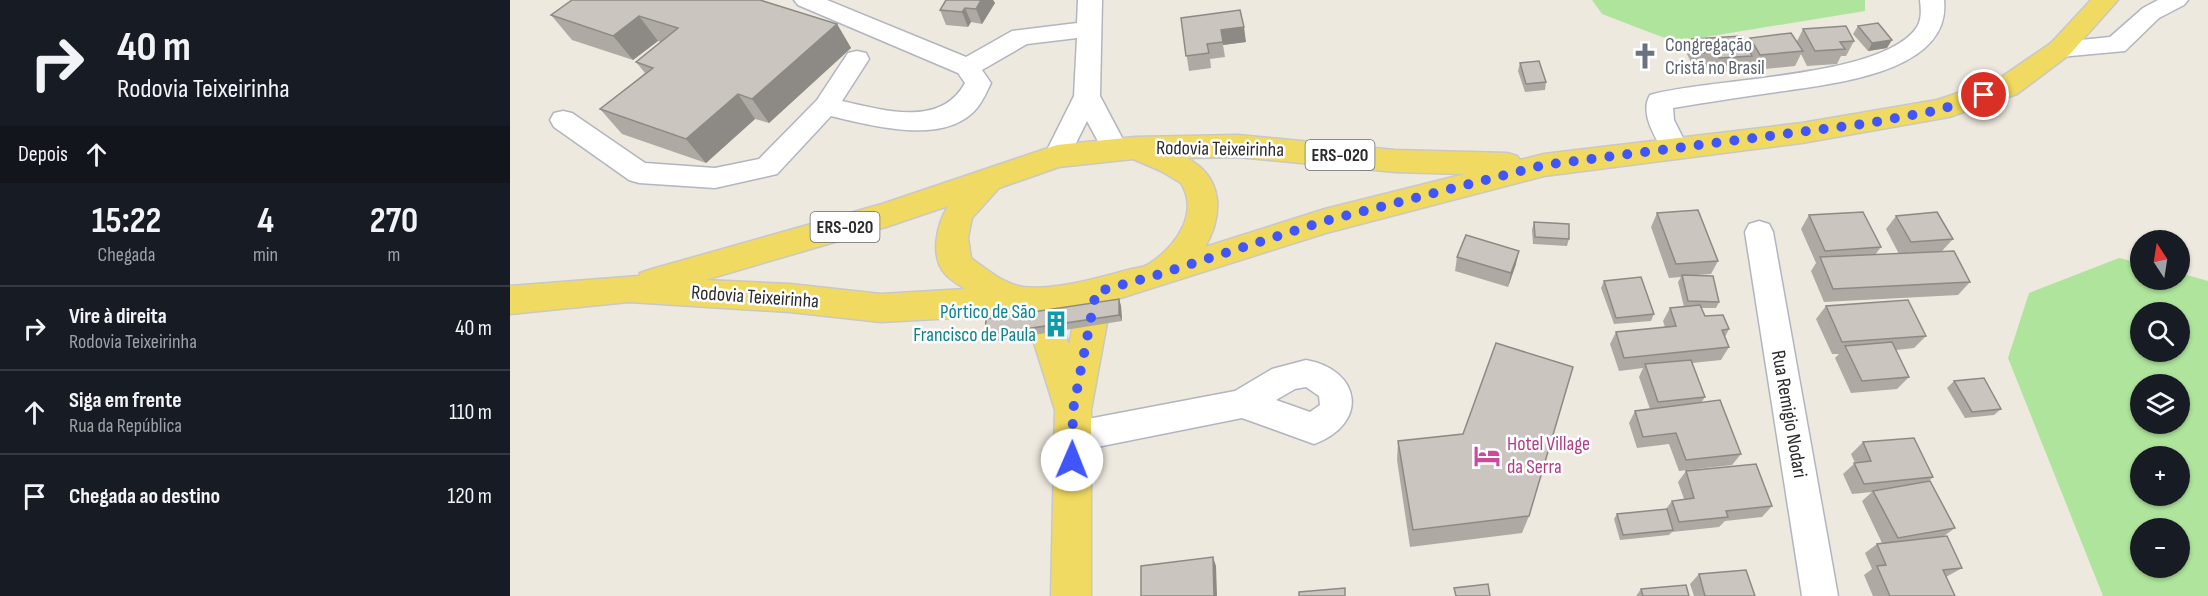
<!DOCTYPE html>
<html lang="pt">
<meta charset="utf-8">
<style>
:root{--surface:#171b24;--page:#242831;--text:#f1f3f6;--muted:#9ea1a6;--line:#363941}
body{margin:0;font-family:"Sofia Sans Condensed",sans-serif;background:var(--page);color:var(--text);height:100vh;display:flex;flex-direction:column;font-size:22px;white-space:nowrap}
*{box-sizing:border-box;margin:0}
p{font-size:20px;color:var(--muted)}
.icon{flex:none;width:33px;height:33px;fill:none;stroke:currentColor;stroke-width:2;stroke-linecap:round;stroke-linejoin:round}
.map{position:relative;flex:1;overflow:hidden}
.panel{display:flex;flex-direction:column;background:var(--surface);width:510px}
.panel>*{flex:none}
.top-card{background:#171b24;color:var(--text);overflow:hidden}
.needle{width:39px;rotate:348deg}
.tools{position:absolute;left:1620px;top:230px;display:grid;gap:12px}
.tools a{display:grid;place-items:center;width:60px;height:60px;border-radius:50%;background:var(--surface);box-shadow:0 2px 4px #0004;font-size:30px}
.pin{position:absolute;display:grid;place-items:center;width:51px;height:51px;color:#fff;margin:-26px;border:3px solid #fff;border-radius:50%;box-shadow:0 2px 6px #0007}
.me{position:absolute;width:66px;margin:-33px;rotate:1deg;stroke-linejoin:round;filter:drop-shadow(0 0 4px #0008)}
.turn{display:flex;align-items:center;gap:21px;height:126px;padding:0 18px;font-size:27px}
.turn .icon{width:78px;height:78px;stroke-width:2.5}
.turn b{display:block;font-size:42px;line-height:51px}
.then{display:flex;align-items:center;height:57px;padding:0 18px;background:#0003;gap:12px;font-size:22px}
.eta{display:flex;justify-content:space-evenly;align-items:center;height:102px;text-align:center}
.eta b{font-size:36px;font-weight:700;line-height:42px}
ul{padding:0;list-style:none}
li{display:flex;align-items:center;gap:18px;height:84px;padding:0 18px;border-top:2px solid var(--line)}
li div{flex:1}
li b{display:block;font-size:22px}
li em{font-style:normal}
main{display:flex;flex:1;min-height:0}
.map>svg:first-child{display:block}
</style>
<main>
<section class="panel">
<div class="top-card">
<div class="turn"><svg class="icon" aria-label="right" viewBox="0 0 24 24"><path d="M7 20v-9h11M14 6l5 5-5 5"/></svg><div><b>40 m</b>Rodovia Teixeirinha</div></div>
<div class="then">Depois<svg class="icon" aria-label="ahead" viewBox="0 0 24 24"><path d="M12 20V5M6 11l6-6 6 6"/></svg></div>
</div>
<div class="eta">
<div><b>15:22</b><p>Chegada</p></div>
<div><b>4</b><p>min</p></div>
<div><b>270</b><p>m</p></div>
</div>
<ul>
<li><svg class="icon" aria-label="right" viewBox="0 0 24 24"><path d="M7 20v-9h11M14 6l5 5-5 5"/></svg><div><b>Vire à direita</b><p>Rodovia Teixeirinha</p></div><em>40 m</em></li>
<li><svg class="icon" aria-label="ahead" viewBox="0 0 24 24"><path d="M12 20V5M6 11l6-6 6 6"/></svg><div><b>Siga em frente</b><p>Rua da República</p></div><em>110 m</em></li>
<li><svg class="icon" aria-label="arrive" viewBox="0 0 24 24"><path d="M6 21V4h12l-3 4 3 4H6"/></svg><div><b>Chegada ao destino</b></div><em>120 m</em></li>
</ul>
</section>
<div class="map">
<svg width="1698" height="596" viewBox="0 0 1698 596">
<rect width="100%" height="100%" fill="#eee9df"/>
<g fill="#afe49c" fill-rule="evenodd">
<path d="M1082,0H1355V11L1165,42L1092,14Z"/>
<path d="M1609,258L1630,263V279H1670V273L1698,281V596H1593L1498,358L1519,293ZM1630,312H1670V351H1630ZM1630,384H1670V423H1630ZM1630,456H1670V495H1630ZM1630,528H1670V567H1630Z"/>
</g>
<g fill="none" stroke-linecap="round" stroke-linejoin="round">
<g stroke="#b2b4c0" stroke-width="3">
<g id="minor">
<path d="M284,0H317L456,57L502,31L567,23L568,0H592L590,96L618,149L614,156L605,159L596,156L577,121L556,163L547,166L538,163L534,156L564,96L567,38L517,44L472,70L481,83C477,91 473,101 467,108C436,146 362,126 321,116L267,174L205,188L129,183L119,180L44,127L40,120L44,113L53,111L62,113L135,163L205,168L249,159L307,100L338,53L347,51L356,53L359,59L332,101C373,110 431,128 455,83L448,73L288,5Z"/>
<path d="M1410,0H1434C1442,74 1318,84 1267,92C1232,97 1197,102 1163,108L1164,120L1178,148L1174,155L1165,158L1156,155C1146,139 1129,113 1140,95C1202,77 1372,79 1407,27C1412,19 1411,9 1410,0Z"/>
<path d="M1648,0H1678L1674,5L1649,18L1615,51L1550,57L1541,55L1538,49L1541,43L1600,37L1633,8Z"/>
<path d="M1249,221L1259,224L1263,232L1328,596H1292L1235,232L1239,224Z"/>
<path d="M796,360C852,370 859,424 804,444L732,418L562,452L550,448L545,437L550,426L562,422L725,391L762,369ZM796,387L809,396L810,405L800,412L766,400L785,389Z"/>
</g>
</g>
<g stroke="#c8c8c8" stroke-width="3">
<path id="major" d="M1581,0H1608L1559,55L1507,94L1439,117L1292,143L1034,176L816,233L601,301L581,410V596H541L545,410L515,314L371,322L280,312L119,302L0,314V286L129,276L130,273L142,269L372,204L547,145L625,137L728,135L885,150L997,153L1007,156L1010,160L1034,154L1292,123L1427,100L1487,80L1541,43ZM728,157L885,172L955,174L815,209L695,247C714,214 713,177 677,158ZM623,159L651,171L671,183C690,214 665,247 639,264C635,267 627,268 622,269C590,277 546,291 513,287C494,284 476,269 461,258L458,238L462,218L489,188L549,167ZM438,206C427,224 419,257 436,275C441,280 449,285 455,289L371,294L280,284L195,280L376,227ZM566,308L559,345L547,311Z"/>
</g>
<use href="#minor" fill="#fff" fill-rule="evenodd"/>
<use href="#major" fill="#f1da61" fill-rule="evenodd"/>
</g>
<g fill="#aea9a3">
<path d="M62,0L327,24L341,48L259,123L245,119L196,163L112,134L90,109L135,73L126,62L151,42L148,41L123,60L62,40L41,15Z"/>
<path d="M436,0H483L485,3L472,24L461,22L458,27L436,25L430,10Z"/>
<path d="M671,18L736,42L713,45L715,57L700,59L701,68L679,71Z"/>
<path d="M1348,26L1377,48L1358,51L1343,34Z"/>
<path d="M1293,29L1344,41L1336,56H1331L1327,64L1297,66L1291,54L1285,66L1244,70L1239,62L1235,70L1203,73L1200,67L1184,68L1177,54L1182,39L1237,45L1240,38L1287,41Z"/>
<path d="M1010,63L1036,82L1035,90L1015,92L1008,71Z"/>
<path d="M1147,213L1208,261L1201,274L1186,275L1209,302L1206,308H1191L1195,316L1219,329L1215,337L1219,347L1211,360L1182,363L1195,397L1191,403L1231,454L1222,465L1169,471L1159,444L1127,448L1119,423L1125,411L1140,409L1129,377L1133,368L1109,371L1100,344L1106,332L1155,327L1153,321L1160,308L1174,307L1168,282L1171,277L1159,278L1141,227Z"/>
<path d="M1299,215L1371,247L1365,255L1389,254L1376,229L1386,216L1443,239L1432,251L1460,282L1448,295L1314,302L1301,271L1306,263L1291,229Z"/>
<path d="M1024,222L1059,239L1057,246L1023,244L1022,230Z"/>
<path d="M947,257L1006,264L998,287L945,271Z"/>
<path d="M1094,281L1144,314L1141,321L1104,324L1091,288Z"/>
<path d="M609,299L611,306L612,321L480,342L475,335Z"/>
<path d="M1316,306L1416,336L1404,348L1386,350L1399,377L1387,389L1341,393L1325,358L1329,354H1322L1306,319Z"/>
<path d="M1444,381L1491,409L1484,415L1455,418L1437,388Z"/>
<path d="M953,434L1019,516L1012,533L900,547L887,460L888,441Z"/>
<path d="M1353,442L1423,477L1418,482L1445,528L1434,536L1452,568L1436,577L1445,596H1363L1354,575L1362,569L1355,553L1367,544L1372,543L1352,501L1362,492L1342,494L1333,474L1345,463L1341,454Z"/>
<path d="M1176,471L1262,506L1252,517L1215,521L1209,527L1162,532L1159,535L1110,540L1104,519L1107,514L1156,509L1162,501L1174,499L1168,482Z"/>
<path d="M1189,574L1245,596H1184L1180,584Z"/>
<path d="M1131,589L1179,596H1126Z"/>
</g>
<g fill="#8d8a85">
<path d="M471,0H483L485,3L472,24L466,9Z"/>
<path d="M455,8L461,22L458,27L452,12Z"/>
<path d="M129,16L148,41L123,60L103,36Z"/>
<path d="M327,24L341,48L259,123L242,99Z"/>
<path d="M734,27L736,42L713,45L711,30Z"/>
<path d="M1382,40L1377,48L1358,51L1362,43Z"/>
<path d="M228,94L245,119L196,163L176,139Z"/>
<path d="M1009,251L1006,264L998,287L1001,273Z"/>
<path d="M609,299L611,306L612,321L609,315Z"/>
<path d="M703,557L706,566L707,596H704Z"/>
</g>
<g fill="#cac5be" stroke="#8d8a85" stroke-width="1.5">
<path d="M62,0H250L327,24L242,99L228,94L176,139L90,109L143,68L126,62L168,28L129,16L103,36L41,15Z"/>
<path d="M436,0H471L466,9L455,8L452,12L430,10Z"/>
<path d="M730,10L734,27L711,30L713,42L697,44L699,53L676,56L671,18Z"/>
<path d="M1368,23L1382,40L1362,43L1348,26Z"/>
<path d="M1336,26L1344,41L1330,42L1335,49L1305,51L1293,29Z"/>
<path d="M1281,33L1293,51L1250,55L1240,38Z"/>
<path d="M1232,36L1242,56L1209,58L1206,52L1189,53L1182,39Z"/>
<path d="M1029,61L1036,82L1016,84L1010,63Z"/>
<path d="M1188,210L1208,261L1166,264L1147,213Z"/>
<path d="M1353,212L1371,247L1315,251L1299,215Z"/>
<path d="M1427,212L1443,239L1401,242L1386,216Z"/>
<path d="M1024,222L1059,224V239L1025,237Z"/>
<path d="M956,235L1009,251L1001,273L947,257Z"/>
<path d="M1444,251L1460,282L1323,289L1310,257Z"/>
<path d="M1172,275L1203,276L1209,302L1178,301Z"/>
<path d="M1131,277L1144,314L1106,318L1094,281Z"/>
<path d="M609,299V315L475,335L476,319Z"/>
<path d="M1398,300L1416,336L1332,342L1316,306Z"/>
<path d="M1190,305L1195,316L1213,315L1219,329L1212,330L1219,347L1114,358L1106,332L1166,326L1160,308Z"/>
<path d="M1382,342L1399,377L1352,381L1335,346Z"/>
<path d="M986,343L1063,367L1019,516L903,530L888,441L953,434Z"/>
<path d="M1181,360L1195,397L1148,402L1135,364Z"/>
<path d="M1474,378L1491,409L1462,412L1444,381Z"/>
<path d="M1210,400L1231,454L1176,460L1166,433L1133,437L1125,411Z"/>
<path d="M1404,438L1423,477L1354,484L1344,463L1361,461L1353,442Z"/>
<path d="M1246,464L1262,506L1216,511L1218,517L1169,522L1162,501L1184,498L1176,471Z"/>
<path d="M1420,481L1445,528L1388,538L1363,491Z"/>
<path d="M1157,509L1163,530L1113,535L1107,514Z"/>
<path d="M1437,536L1452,568L1433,570L1445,596H1380L1367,566L1376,565L1367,544Z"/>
<path d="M703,557L704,596H631V566Z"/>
<path d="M1236,570L1245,596H1195L1189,574Z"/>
<path d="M978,584L980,596H946L944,588Z"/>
<path d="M1176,585L1179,596H1133L1131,589Z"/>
<path d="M835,588V596H789V592Z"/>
</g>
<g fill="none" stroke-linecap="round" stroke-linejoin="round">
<path stroke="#4055fa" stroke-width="10" stroke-dasharray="0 18" d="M562,460L563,410L586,292L647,275L815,221L1034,165L1360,123L1429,110L1474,95"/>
</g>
<defs>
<g id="church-bare" transform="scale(2.07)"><path d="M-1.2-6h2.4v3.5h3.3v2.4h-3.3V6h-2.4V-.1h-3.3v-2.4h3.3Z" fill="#6b7280" stroke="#fff" stroke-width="2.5" paint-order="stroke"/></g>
<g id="building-bare" transform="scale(2.07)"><path d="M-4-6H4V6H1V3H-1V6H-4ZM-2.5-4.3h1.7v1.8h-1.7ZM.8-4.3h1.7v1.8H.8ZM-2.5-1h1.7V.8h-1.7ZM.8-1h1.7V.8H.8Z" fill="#0f9aa8" stroke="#fff" stroke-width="2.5" paint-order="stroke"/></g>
<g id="hotel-bare" transform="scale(2.07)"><path d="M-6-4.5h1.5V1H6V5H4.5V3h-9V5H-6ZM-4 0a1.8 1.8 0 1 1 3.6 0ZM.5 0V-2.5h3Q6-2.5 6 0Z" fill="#d1479c" stroke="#fff" stroke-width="2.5" paint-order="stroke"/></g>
</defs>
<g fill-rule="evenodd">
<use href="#church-bare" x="1135" y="56"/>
<use href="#building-bare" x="546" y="324"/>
<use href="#hotel-bare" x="977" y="456"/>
</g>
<g text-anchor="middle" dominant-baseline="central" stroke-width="5" stroke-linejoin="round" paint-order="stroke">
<g fill="#fff" stroke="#6b6b6b" stroke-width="1.5">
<rect x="795.5" y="140" width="69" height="30" rx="4.5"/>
<rect x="300.5" y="212" width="69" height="30" rx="4.5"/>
</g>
<g font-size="18" font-weight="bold" fill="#2c2c2c">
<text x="830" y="155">ERS-020</text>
<text x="335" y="227">ERS-020</text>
</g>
<g font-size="20" fill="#5b616d" stroke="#fff" text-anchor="start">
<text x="1155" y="45">Congregação<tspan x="1155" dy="23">Cristã no Brasil</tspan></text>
</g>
<g font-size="20" fill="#2c2c2c" stroke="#fff">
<text transform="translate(710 149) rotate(1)">Rodovia Teixeirinha</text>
<text transform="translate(245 297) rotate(4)">Rodovia Teixeirinha</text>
<text transform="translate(1279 414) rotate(80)">Rua Remigio Nodari</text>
</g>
<g font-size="20" fill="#0d838f" stroke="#fff" text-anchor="end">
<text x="526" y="312">Pórtico de São<tspan x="526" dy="23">Francisco de Paula</tspan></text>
</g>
<g font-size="20" fill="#b23c85" stroke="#fff" text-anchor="start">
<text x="997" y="444">Hotel Village<tspan x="997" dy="23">da Serra</tspan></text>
</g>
</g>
</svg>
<div class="tools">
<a><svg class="needle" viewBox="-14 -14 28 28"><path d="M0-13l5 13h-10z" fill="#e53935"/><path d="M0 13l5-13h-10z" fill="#9ea1a6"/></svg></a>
<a><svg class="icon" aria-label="search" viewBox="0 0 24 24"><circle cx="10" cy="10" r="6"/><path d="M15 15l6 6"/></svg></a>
<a><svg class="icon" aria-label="layers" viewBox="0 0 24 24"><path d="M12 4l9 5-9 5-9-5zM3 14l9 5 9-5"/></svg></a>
<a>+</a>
<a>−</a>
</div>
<div class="pin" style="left:1474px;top:95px;background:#d93025"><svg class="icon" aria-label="arrive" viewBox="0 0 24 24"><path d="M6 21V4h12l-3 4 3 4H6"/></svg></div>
<svg class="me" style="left:562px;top:460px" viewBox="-20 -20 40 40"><circle r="19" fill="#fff"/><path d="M0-13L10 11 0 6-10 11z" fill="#4055fa"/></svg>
</div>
</main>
